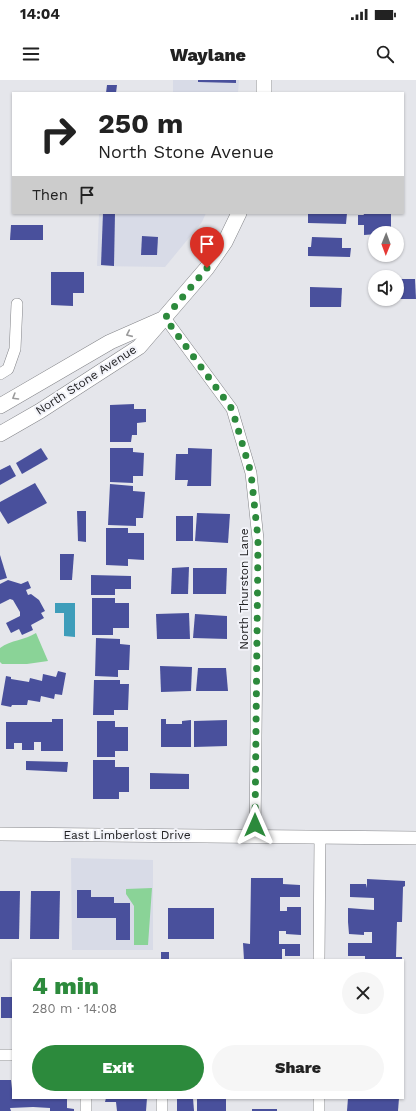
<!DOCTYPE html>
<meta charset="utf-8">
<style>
:root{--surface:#fff;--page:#f6f6f6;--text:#222;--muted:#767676;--accent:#2c8a3c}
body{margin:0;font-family:"Work Sans",sans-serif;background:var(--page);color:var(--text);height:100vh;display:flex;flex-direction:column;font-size:15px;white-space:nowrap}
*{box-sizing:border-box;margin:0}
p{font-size:13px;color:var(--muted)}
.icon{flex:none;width:22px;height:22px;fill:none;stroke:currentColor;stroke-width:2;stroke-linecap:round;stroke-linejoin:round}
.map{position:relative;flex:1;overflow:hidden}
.side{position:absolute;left:12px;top:879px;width:392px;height:140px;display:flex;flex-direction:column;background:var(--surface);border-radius:0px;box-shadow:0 1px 3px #0004}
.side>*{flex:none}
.hud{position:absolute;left:12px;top:12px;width:392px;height:122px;border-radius:0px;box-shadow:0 1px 3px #0004;background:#fff;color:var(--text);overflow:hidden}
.needle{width:26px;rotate:181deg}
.tools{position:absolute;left:368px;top:146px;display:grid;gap:8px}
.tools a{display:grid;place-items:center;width:36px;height:36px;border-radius:50%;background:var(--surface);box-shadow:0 1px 3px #0004;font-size:20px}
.pin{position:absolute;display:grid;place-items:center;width:34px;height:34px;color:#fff;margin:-41px -17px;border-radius:50% 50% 50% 0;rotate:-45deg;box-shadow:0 0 4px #0007}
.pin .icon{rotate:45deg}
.me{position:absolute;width:44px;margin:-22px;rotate:0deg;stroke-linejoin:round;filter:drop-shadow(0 0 3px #0008)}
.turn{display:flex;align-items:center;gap:14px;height:84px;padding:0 20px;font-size:18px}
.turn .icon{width:52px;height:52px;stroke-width:2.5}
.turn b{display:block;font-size:28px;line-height:34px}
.then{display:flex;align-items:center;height:38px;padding:0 20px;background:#0003;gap:8px;font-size:15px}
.round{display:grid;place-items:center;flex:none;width:42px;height:42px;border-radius:21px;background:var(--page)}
.head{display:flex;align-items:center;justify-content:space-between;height:68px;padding:0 20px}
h1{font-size:24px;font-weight:800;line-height:30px;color:var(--accent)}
.button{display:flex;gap:8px;margin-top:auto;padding:8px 20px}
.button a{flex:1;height:46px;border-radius:24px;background:var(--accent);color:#fff;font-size:16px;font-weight:800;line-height:46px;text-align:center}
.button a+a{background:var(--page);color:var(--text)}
.status{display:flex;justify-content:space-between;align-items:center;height:28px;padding:0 20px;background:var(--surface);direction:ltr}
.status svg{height:11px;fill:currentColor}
header{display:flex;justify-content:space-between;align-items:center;height:52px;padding:0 20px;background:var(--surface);font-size:18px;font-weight:800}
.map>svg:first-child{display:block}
</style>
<div class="status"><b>14:04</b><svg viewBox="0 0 49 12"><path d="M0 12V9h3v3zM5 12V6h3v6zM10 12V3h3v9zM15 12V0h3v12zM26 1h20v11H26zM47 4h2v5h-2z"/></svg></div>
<header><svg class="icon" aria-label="menu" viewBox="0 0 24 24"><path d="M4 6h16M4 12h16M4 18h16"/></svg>Waylane<svg class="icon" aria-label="search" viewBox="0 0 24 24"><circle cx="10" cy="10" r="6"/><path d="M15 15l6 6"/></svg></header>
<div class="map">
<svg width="416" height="1031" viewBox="0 0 416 1031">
<rect width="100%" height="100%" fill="#e5e6eb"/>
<g fill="#d8dbe7">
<path d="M173,0H239L238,13H173Z"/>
<path d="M99,133H206L202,142L165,187L97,186Z"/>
<path d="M71,778L153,780V870H72Z"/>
</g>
<g fill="#8ad397">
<path d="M36,553L48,581L27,584H2L0,582V568C11,560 25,560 36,553Z"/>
<path d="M152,808L148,865H134V826L126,814V809Z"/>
</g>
<path fill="#3e9dba" d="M55,523H75V557L64,556V533H55Z"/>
<g fill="#49509c">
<path d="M198,0H236V3L198,2Z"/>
<path d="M107,5H117L116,13H106Z"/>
<path d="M103,133H115L114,186L101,185Z"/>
<path d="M312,133H347L346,144L308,143V134Z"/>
<path d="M363,133H391V153L364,155V145H358V135H364Z"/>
<path d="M11,145H43V160H10Z"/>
<path d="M142,156L158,157L157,175H141Z"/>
<path d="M312,157L342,158V168H351L350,177L308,176V167H311Z"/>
<path d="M51,192H84V213H73V226L51,225Z"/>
<path d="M397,199H415L416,219H397Z"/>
<path d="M310,207L342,208L341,227H310Z"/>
<path d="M134,324V329H146V342L137,343V355H132L131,362H110V325Z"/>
<path d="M41,368L48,379L22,394L16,383Z"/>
<path d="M110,368H133V372L144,373L143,396H133V403L110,402Z"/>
<path d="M188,368L212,369L211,406H187L188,400H175L176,374H188Z"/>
<path d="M10,385L16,396L0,405V390Z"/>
<path d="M35,403L47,423L8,444L0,431V422Z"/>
<path d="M110,404L133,406V411L145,412L143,438H136V446L108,445Z"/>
<path d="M77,431H86V462L78,461Z"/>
<path d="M197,433L230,434L228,463L195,461Z"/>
<rect x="176" y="436" width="17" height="25"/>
<path d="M106,448H128V453H144V480L128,479V486L106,485Z"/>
<path d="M60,474H74L72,500H60Z"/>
<path d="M0,475L7,498L0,500Z"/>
<path d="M189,487L188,514H171L172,488Z"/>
<path d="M193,488H227L226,514H193Z"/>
<path d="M91,495L131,496V509H115V515H91Z"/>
<path d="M8,500L21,504L28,501L31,508L26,510L28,515L31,514L39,520L45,531L41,533L44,538L31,545L33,550L22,555L19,549L11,553L6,543L20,536V532L13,520L10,519L0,524V504Z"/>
<path d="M92,518H115V523H129V548H113V555H92Z"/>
<path d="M189,533L190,559H157L156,534Z"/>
<path d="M195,534L227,536V559L193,558Z"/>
<path d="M96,558L120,559V564L130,565L129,590H118V597L95,596Z"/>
<path d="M160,586L192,587L191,611L161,612Z"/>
<path d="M198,588H226L228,611H196Z"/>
<path d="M58,591L66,593L62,615L55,614L54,619L41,616L40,622L28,620L27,625H12L11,627L1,625L6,596L11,597V599L29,602L30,598L42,601L43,594L56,597Z"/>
<path d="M94,600H120V604H129L128,630H114V635H93Z"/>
<path d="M52,639H63V671H41V662H34V670H22V663H14V669H6V642H52Z"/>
<path d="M161,639H166V644H182V641L191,640V667H161Z"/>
<path d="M227,640V666L194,667V641Z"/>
<path d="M97,641H115V647H128V671H115V677H97Z"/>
<path d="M93,680H115V687H129V712H119V719H93Z"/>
<path d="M26,681L68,682L67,692L26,690Z"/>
<path d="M150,693L189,694V709H150Z"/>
<path d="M251,798H283V804L300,805V817H280V831H287V827H301V855L286,854V851H279V864H300V876H285V869H282V880H244L243,863L250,864Z"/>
<path d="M367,799L405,801V806L403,807L402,842H397L396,877H402V880H365V876H348V863H372V852H364V855L349,854L348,842V828L374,830V818L350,817V804H366L367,808Z"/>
<path d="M77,810H91V817H114V823H130V860H116V838H77Z"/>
<path d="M0,811H20L19,859H0Z"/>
<path d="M31,811H60L59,859H30Z"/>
<rect x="168" y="828" width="46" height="31"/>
<rect x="161" y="872" width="8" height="8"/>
<rect x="1" y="917" width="12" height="21"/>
<path d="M0,1000H11L13,1018H67V1028L74,1029V1031H50V1028L33,1027L10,1028L11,1031H0Z"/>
<path d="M106,1018H147L146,1031H117L116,1022H105Z"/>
<path d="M177,1018H193L194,1031H177Z"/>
<rect x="197" y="1018" width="29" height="13"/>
<path d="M348,1018H399L398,1031H347Z"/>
<rect x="252" y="1029" width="25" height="2"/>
</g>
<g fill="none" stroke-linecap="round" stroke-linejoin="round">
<g stroke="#838488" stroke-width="12">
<g id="minor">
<path d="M165,238L232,329L251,393L258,459L255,756"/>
<path d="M0,294L8,289L15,269L17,224"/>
<path d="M319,880L320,757"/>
<path d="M0,975H13"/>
<path d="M86,1018V1031"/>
<path d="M162,1018V1031"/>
<path d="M319,1031V1018"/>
</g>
</g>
<g stroke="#838488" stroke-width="14">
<path id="tertiary" d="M0,754L416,758"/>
</g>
<g stroke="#838488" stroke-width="16">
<g id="secondary">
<path d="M264,13V0"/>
<path d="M0,326L110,262L160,240"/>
<path d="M0,354L40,331L139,267L207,188L225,162L239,133"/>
</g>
</g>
<use href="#minor" stroke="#fff" stroke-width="11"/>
<use href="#tertiary" stroke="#fff" stroke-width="13"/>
<use href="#secondary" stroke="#fff" stroke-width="15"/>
</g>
<defs><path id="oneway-chevron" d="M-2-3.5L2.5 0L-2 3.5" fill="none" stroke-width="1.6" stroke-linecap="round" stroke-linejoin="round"/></defs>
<g stroke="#9b9b9c">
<use href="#oneway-chevron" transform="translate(129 254) rotate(156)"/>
<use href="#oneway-chevron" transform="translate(15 317) rotate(149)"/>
</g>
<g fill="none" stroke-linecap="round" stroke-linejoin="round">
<path stroke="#2c8a3c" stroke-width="7" stroke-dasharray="0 12.6" d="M207,188L165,238L232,329L251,393L258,459L255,745"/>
</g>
<g text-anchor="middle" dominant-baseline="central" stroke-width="4" stroke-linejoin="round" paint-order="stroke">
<g font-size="12" fill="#212123" stroke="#f2f3f9">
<text transform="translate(86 300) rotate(-33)">North Stone Avenue</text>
<text transform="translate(244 509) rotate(-90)">North Thurston Lane</text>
<text x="127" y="755">East Limberlost Drive</text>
</g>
</g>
</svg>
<div class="tools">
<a><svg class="needle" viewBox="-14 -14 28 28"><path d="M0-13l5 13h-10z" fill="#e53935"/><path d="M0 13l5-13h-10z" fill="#767676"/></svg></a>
<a><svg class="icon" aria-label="sound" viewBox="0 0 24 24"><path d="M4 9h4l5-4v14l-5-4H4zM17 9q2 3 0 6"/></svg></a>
</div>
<div class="pin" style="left:207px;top:188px;background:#d93025"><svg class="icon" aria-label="arrive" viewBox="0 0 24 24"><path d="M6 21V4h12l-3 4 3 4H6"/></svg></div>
<svg class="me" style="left:255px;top:745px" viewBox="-20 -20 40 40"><path d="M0-17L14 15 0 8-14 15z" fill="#2c8a3c" stroke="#fff" stroke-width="4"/></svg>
<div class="hud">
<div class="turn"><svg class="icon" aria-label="right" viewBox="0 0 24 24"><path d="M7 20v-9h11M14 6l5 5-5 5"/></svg><div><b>250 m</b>North Stone Avenue</div></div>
<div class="then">Then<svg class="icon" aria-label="arrive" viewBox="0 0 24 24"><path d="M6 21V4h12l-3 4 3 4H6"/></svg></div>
</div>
<section class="side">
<div class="head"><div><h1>4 min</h1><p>280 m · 14:08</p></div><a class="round"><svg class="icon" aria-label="close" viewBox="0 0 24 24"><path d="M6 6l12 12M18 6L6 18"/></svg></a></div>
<div class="button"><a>Exit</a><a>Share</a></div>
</section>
</div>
